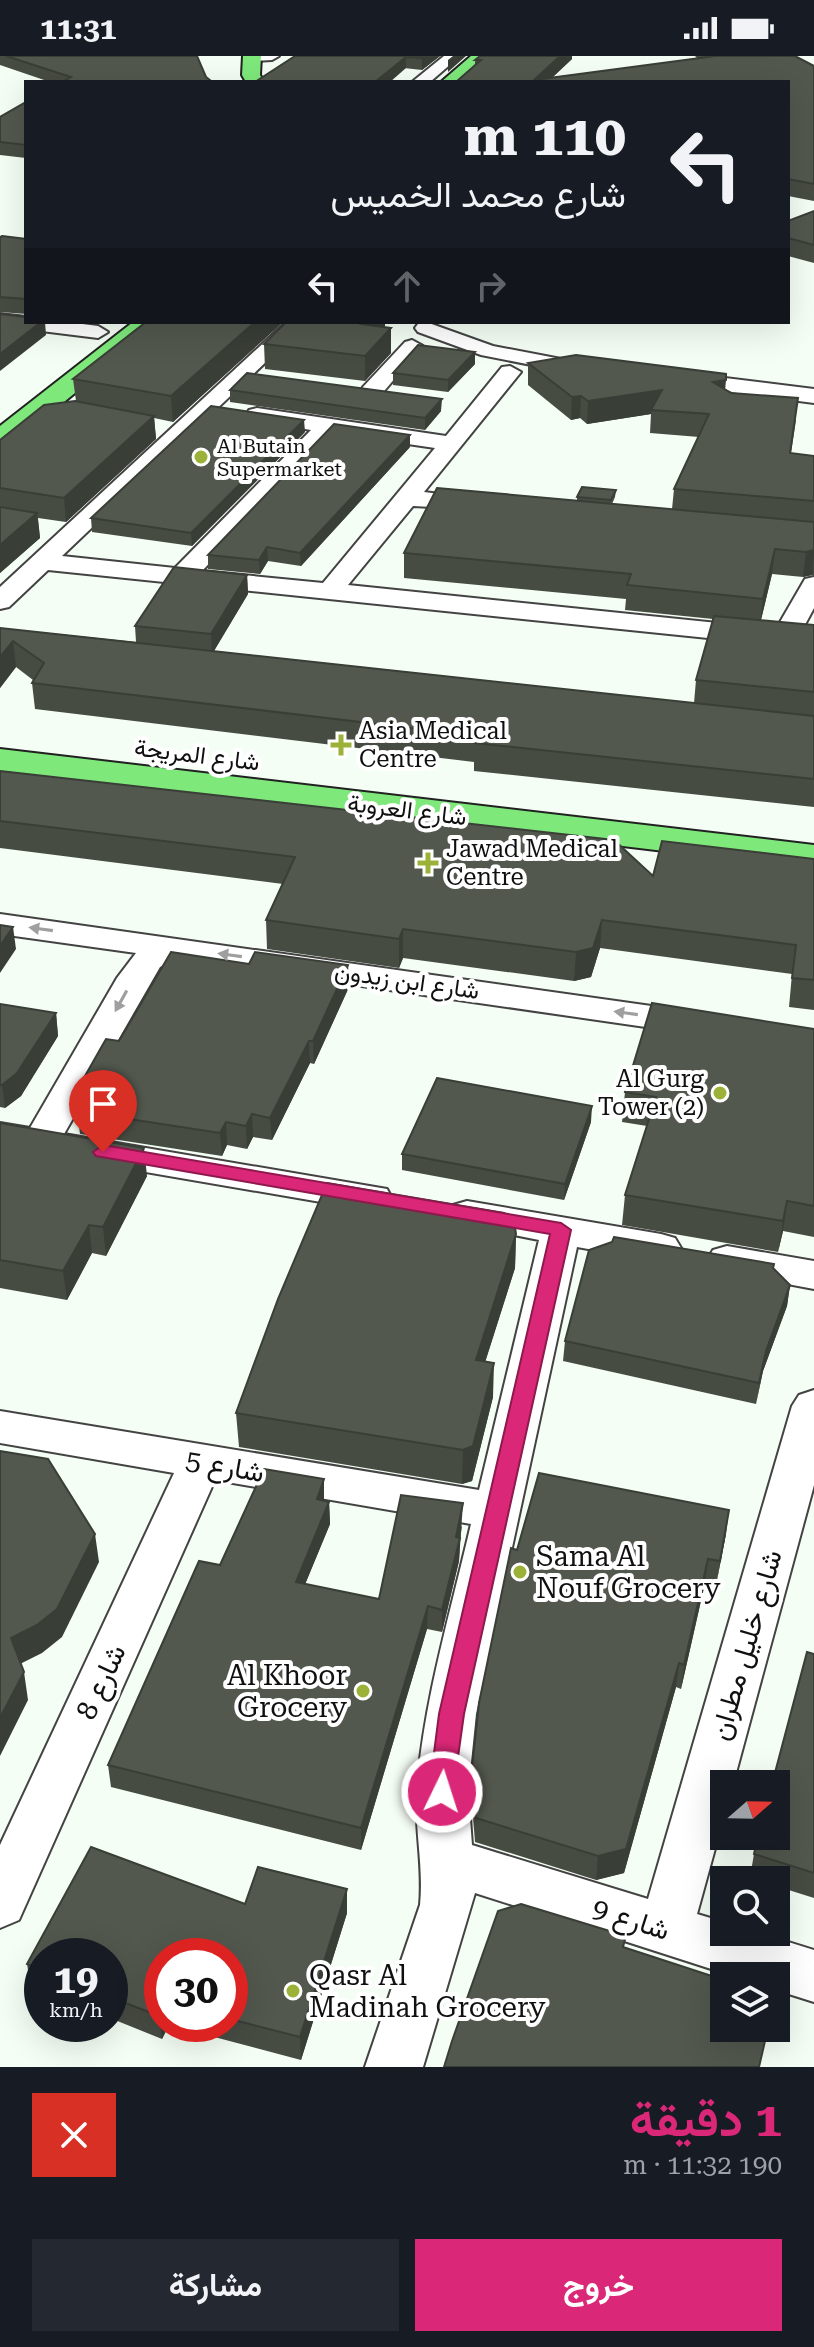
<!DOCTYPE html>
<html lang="ar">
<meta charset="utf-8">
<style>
:root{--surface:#171b24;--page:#242831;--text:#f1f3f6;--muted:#9ea1a6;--accent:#db2777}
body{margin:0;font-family:"Roboto Serif",Vazirmatn,serif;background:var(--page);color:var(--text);direction:rtl;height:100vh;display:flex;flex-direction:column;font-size:30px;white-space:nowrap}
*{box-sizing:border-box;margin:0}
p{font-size:26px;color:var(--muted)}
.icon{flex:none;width:44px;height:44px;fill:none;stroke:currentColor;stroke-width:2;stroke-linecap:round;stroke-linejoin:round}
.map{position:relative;height:2011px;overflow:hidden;direction:ltr}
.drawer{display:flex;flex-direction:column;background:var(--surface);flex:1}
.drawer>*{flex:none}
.guide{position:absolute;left:24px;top:24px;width:766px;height:244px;border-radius:0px;box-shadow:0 8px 32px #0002;direction:rtl;background:#171b24;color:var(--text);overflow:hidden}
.needle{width:52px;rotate:70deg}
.buttons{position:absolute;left:710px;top:1714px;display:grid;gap:16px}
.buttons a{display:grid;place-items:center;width:80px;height:80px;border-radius:0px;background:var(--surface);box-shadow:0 8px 32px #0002;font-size:40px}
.speed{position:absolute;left:24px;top:1882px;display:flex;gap:16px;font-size:40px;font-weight:700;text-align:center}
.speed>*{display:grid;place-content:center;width:104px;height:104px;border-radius:50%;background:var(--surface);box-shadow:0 8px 32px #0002;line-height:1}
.speed small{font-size:20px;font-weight:400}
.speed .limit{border:12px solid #d22;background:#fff;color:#111}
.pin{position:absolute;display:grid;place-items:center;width:68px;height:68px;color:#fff;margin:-82px -34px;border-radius:50% 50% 50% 0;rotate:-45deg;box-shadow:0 0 8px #0007}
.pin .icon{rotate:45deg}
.me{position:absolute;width:88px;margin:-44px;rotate:4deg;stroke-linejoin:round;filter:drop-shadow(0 0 6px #0008)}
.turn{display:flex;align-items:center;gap:28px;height:168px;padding:0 32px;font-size:36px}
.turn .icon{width:104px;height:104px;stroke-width:2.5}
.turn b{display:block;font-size:56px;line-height:68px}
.lanes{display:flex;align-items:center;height:76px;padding:0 32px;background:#0003;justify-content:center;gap:40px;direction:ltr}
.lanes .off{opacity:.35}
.round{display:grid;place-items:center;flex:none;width:84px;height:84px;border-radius:0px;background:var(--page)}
.headline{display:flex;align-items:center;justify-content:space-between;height:136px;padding:0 32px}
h1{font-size:48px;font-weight:700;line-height:60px;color:var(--accent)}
.cta{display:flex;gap:16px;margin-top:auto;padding:16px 32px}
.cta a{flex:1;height:92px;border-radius:0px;background:var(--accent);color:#fff;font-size:32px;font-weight:700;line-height:92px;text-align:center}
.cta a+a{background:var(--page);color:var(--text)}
.status{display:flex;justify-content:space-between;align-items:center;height:56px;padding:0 40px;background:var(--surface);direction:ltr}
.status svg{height:22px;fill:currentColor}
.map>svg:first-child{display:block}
</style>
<div class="status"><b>11:31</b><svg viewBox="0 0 49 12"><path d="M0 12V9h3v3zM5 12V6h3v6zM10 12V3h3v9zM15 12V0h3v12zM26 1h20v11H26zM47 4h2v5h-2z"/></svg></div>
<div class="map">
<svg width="814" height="2011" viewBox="0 0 814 2011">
<rect width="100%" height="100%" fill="#f5fef5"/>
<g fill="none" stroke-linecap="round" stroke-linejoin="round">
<g stroke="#434343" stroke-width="4">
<g id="minor">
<path d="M245,0H279L272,4L252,5Z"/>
<path d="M444,0H460L430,26H412Z"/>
<path d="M0,258L26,261V266H67L98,270L108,276L98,282L1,270Z"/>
<path d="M286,266H308L62,500L175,512L311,374L249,364L246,359L249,354L257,352L446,380L502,311L510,310L521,316L424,436L488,444L491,449L488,454L413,450L348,529L776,573L805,523L814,521V552L801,576L814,577V593L48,514L9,551L0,553V531ZM333,377L435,392L323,527L202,515Z"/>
<path d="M426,266L493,290L582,307L593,313L582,319L481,299L418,276L415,272L418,268Z"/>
<path d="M412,284L423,290L419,294L379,341H363L360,336L363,331L405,286Z"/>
<path d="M676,316L814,333V347L668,328L665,323L668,318Z"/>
<path d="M0,858L694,956L706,960L712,967L706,974L694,978L175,903L160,911L64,1078L387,1133L392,1142L387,1151L373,1155L0,1091V1067L30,1072L117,922L136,897L0,878Z"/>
<path d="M467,1145L661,1178L675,1182L681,1192L675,1202L661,1206L577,1191L476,1658L468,1736L472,1789L648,1843L792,1350L799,1339L814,1334V1429L733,1728H724V1760L697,1858L724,1866V1876H756L814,1894V1946L776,1934V1920H733L475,1837L423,2011H365L420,1849C424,1810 414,1771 417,1733C424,1643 451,1555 471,1468L215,1424L19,1864L0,1872V1789L174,1417L0,1387V1355L479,1434L539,1184L453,1167L447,1158L453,1149Z"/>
<path d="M727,1190L814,1205V1233L713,1214L707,1204L713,1194Z"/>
</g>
</g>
<g stroke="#212121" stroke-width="4">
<g id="major">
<path d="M243,0H261L260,19L264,26H246L242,19Z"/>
<path d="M471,0H491L462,26H441Z"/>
<path d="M133,266H162L10,390L0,392V370Z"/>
<path d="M0,693L814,789V813L0,715Z"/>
</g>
</g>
<use href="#minor" fill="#fff" fill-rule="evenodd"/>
<use href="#major" fill="#7ee87b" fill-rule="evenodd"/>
</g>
<g fill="#474c43" fill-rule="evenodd">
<path d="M0,0H197L206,21L211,26H50L0,9Z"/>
<path d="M295,0H440L422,14Z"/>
<path d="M695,0H795L814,10V145L788,140V26H456L475,10V4L572,3L552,22L698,3Z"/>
<path d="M26,46V102L0,99V61Z"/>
<path d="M814,155V207L788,200V165Z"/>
<path d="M0,181L26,183V258L0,256Z"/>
<path d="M283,266L173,366L154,362L156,383L66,466L38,462L40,482L0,517V384L76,345L73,323Z"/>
<path d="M286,266H385V270L384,271L391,272V297L365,325L265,313L264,288Z"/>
<path d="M528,307L725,333L796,364L791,397L814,400V519L803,521L772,518L761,564L814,569V751L474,715V706L35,653L32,627L33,624L16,611L0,632V572L136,586L135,570L247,519L248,538L214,595L694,647L696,624L713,563L625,554L626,543L404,522V497L577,444V441L616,434L615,441L612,448L672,453L674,433L699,381L650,377L651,358L587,368L580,362L571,364L528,329Z"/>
<path d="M475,308L448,336L393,329V317Z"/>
<path d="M230,334L441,355L425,374L230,346Z"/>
<path d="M305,376L192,490L92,476L91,462Z"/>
<path d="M410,391L301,510L268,505L260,518L208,513V499Z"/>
<path d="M0,715L653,820L814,803V954L789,951L792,918L600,892L591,921L574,925L403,902L399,912L267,893L266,864L283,828L0,792Z"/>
<path d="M249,908L348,909L349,931L314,1008L310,1007L272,1084L253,1081L247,1093L227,1089L222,1100L80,1078L77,1055L83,1047L81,1027L119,985Z"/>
<path d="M0,948L56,957L58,980L21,1040L5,1052L0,1051Z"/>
<path d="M814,973V1181L783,1175L778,1196L622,1169L625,1139L647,1070L622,1066L625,1036Z"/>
<path d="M591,1066L564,1144L402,1114V1098Z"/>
<path d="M0,1067L147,1120L106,1200L92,1197L67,1244L0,1232Z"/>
<path d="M516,1178L515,1212L485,1306L493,1341L472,1425L462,1428L239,1391L236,1357Z"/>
<path d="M773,1212L790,1229L787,1250L763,1315L756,1348L563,1305L565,1285Z"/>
<path d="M324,1423V1445L329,1446L330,1468L305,1528L379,1543L462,1470L460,1484L459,1505L442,1576L427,1573L361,1794L111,1731L108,1709L220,1509Z"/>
<path d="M726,1478L716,1529L705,1527L681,1633L676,1631L624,1817L596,1824L475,1786L471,1736L472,1712L517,1494Z"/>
<path d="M814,1598V1842L776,1830V1824H758L750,1821L754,1798Z"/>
<path d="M91,1791L245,1848L258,1811L347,1833V1857L301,2004L169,1969L162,1983L110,1962V1900H42V1936L31,1932L27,1908ZM162,1900H230V1968H162Z"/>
</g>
<g fill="#393e37">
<path d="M425,0H440L422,14V2Z"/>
<path d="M453,0H466L448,16V4Z"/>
<path d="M560,0H572V3L547,26L534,24Z"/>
<path d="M406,1V12L390,26H375Z"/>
<path d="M41,266H45L46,279L0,315V298Z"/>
<path d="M255,266H283L173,366L171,340Z"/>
<path d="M363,266H385V270L361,293V268Z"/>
<path d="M391,272V297L365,325V300Z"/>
<path d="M475,296V308L448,336V324Z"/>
<path d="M726,324L724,346L713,326Z"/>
<path d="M662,334L651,354V358L587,368L588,345Z"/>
<path d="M581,340L580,362L571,364L572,341Z"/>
<path d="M442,343L441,355L425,374V362Z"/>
<path d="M154,360L156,383L66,466L64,442Z"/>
<path d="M304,364L305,376L192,490L191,477Z"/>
<path d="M410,379V391L301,510L300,497Z"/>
<path d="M37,457L40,482L0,517V489Z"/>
<path d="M267,491L268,505L260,518L259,504Z"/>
<path d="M775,493L772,518L760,568L763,543Z"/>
<path d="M814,494L813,518L803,521L806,496Z"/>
<path d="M247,519L248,538L212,598L211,578Z"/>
<path d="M13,585L16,611L0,632V601Z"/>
<path d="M602,864L600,892L591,921L574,925L576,896Z"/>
<path d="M13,871L16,893L0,917V890Z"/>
<path d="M403,873V902L399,912V883Z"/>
<path d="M348,909L349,931L314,1008L313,985Z"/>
<path d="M56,957L58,980L21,1040L5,1052L2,1029Z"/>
<path d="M309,985L310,1007L272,1084L270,1062Z"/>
<path d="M592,1050L591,1066L564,1144L565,1128Z"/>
<path d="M252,1058L253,1081L247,1093L246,1070Z"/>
<path d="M226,1066L227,1089L222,1100L220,1077Z"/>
<path d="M144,1092L147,1120L106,1200L103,1171Z"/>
<path d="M787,1145L783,1175L778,1196L783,1165Z"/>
<path d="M89,1169L92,1197L67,1244L63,1215Z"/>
<path d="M516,1178L515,1212L475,1338L476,1304Z"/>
<path d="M790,1229L787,1250L763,1315L756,1348L766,1295Z"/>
<path d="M494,1307L493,1341L472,1425L462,1428L463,1394Z"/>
<path d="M324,1423V1446L317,1443Z"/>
<path d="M329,1446L330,1468L297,1548L296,1526Z"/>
<path d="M463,1447L459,1505L442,1576V1554Z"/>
<path d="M729,1454L726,1478L716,1529L720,1505Z"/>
<path d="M95,1478L99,1506L62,1581L42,1597L16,1610L11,1582Z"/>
<path d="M708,1503L705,1527L681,1633L684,1609Z"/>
<path d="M428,1550L427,1573L361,1794V1772Z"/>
<path d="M679,1607L676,1631L624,1817L596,1824L598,1800Z"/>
<path d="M24,1616L28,1644L0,1700V1662Z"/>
<path d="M347,1833V1857L301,2004L300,1981Z"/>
<path d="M162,1954V1968H168L169,1969L162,1983L159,1960Z"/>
</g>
<g fill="#52584e" stroke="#393e37" stroke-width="2">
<path d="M6,0H197L206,21L211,25V26H62L71,21Z"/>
<path d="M295,0H425L422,2L406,1L375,26H255Z"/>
<path d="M480,0H560L534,24L715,0H795L814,10V128L788,123V26H456L481,4H475Z"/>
<path d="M26,46V89L0,86V61Z"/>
<path d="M814,155V189L788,182V165Z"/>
<path d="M2,180L26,183V246L25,243L0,241V181Z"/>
<path d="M0,258L26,261V266H41L0,298Z"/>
<path d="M146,266H255L171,340L73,323Z"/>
<path d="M286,266H363L361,268L391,272L365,300L264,288Z"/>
<path d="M418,289L475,296L448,324L393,317Z"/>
<path d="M576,299L726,318V324L713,326L731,337L798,342L790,397L814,400V445L674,433L709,358L651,354L662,334L588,345L581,340L572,341L528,307Z"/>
<path d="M247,317L442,343L425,362L230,334Z"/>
<path d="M75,345L154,360L64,442L0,432V384L44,349Z"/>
<path d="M211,350L304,364L191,477L91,462Z"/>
<path d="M334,368L410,379L300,497L267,491L259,504L208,499Z"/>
<path d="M582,431L616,434L611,444L577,441Z"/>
<path d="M437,432L814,466V494L806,496L775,493L763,543L627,529L631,518L404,497Z"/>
<path d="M0,451L37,457L0,489Z"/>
<path d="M174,511L247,519L211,578L135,570Z"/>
<path d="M714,560L814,569V636L696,624Z"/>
<path d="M0,572L814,660V723L474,687L478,680L32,627L44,607L13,585L0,601Z"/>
<path d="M0,715L614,784L653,820L662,785L814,803V924L792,922L796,889L602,864L593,892L576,896L403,873L399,883L266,864L295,801L0,765Z"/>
<path d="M0,869L13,871L0,890Z"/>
<path d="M171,896L249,908L255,896L348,909L313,985H309L270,1062L252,1058L246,1070L226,1066L220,1077L77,1055L81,1048L96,1043L85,1041L92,1030L81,1027L102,990L106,983L119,985Z"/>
<path d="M652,947L814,973V1150L787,1145L783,1165L625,1139L656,1041L625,1036Z"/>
<path d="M0,948L56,957L17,1017L2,1029H0Z"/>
<path d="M437,1022L592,1050L565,1128L402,1098Z"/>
<path d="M0,1067L144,1092L103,1171L89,1169L63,1215L0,1204Z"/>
<path d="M327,1127L504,1157L514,1166L516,1178L476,1304L494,1307L473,1390L463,1394L236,1357L278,1243Z"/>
<path d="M614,1181L774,1208L773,1212L790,1229L766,1295L759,1327L565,1285L589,1194L612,1186Z"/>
<path d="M0,1395L48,1403L95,1478L57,1553L37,1569L11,1582L24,1616L0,1662Z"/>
<path d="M264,1413L324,1423L317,1443L329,1446L296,1526L379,1543L401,1439L463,1447L456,1481L460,1482L442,1554L428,1550L361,1772L108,1709L199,1505L220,1509Z"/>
<path d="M539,1417L729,1454L720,1505L708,1503L684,1609L679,1607L626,1793L598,1800L476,1762L472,1712L479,1647L511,1492L517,1494Z"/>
<path d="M807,1596L814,1598V1817L754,1798L758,1780H776V1728H772Z"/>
<path d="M91,1791L245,1848L258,1811L347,1833L300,1981L230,1963V1900H162V1954L159,1960L110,1941V1900H42V1914L27,1908Z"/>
<path d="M521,1848L626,1880L623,1891L724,1924V1972H768L759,2011H444L452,1985L498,1855Z"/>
</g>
<defs><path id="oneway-solid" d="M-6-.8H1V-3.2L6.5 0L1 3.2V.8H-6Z" transform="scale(2)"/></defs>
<g fill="#9f9f9f">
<use href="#oneway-solid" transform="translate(41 873) rotate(-172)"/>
<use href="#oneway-solid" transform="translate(230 899) rotate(-172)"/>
<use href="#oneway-solid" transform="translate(121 945) rotate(119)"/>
<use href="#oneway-solid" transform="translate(626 957) rotate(-172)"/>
</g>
<path fill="#db2777" stroke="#8e194d" stroke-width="2" d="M103,1089L561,1167L571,1174L464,1658L452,1744L442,1747L433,1744L429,1736L439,1658L550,1178L96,1100L93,1096Z"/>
<g fill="#9cb138" stroke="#fff" stroke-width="3">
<circle cx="201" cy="401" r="8"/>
<path d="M337 677h8v8h8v8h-8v8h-8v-8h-8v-8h8z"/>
<path d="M424 795h8v8h8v8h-8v8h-8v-8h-8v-8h8z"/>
<circle cx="720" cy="1037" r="8"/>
<circle cx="520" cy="1516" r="8"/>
<circle cx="363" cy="1635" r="8"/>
<circle cx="293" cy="1935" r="8"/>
</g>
<g text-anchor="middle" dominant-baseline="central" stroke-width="8" stroke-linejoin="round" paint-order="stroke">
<g font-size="20" fill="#101010" stroke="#fff" text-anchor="start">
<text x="217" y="390">Al Butain<tspan x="217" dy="23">Supermarket</tspan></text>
</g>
<g font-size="24" fill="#101010" stroke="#fff" text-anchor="start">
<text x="359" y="675">Asia Medical<tspan x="359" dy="28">Centre</tspan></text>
<text x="446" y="793">Jawad Medical<tspan x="446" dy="28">Centre</tspan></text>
<text x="704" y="1023" text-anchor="end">Al Gurg<tspan x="704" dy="28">Tower (2)</tspan></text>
</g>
<g font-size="24" fill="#101010" stroke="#fff">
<text transform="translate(197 699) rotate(7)">شارع المريجة</text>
<text transform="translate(407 754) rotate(7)">شارع العروبة</text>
<text transform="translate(407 925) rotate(8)">شارع ابن زيدون</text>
</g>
<g font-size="28" fill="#101010" stroke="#fff">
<text transform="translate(225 1410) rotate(10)">شارع 5</text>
<text transform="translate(746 1589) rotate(-74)">شارع خليل مطران</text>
<text transform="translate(101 1626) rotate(-65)">شارع 8</text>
<text transform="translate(631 1863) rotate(18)">شارع 9</text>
</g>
<g font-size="28" fill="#101010" stroke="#fff" text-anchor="start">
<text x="536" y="1500">Sama Al<tspan x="536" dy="32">Nouf Grocery</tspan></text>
<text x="347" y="1619" text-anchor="end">Al Khoor<tspan x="347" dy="32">Grocery</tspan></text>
<text x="309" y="1919">Qasr Al<tspan x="309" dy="32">Madinah Grocery</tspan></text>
</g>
</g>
</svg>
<div class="buttons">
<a><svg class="needle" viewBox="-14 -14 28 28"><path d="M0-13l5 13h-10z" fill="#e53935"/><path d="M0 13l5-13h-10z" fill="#9ea1a6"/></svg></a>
<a><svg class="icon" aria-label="search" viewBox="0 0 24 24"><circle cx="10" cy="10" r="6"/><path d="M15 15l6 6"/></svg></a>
<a><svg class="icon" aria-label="layers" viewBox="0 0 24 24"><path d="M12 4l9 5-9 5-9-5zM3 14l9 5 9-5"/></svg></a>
</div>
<div class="speed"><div>19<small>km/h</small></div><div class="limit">30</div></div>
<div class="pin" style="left:103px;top:1096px;background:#d93025"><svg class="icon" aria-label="arrive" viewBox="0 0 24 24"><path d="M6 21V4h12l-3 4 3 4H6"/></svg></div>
<svg class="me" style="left:442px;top:1736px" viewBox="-20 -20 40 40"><circle r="17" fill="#db2777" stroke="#fff" stroke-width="3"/><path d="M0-11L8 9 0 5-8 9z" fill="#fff"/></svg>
<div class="guide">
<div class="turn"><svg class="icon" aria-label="left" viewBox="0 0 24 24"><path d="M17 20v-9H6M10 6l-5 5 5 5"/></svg><div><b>110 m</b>شارع محمد الخميس</div></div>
<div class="lanes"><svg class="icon" aria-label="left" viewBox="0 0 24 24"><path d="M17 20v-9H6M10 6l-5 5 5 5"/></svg><svg class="icon off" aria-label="ahead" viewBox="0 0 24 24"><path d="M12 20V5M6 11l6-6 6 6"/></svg><svg class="icon off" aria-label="right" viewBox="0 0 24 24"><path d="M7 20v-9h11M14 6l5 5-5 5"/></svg></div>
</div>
</div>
<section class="drawer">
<div class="headline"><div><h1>1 دقيقة</h1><p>190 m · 11:32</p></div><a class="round" style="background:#d93025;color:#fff"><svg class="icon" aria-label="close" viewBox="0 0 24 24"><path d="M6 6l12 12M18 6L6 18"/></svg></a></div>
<div class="cta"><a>خروج</a><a>مشاركة</a></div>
</section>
